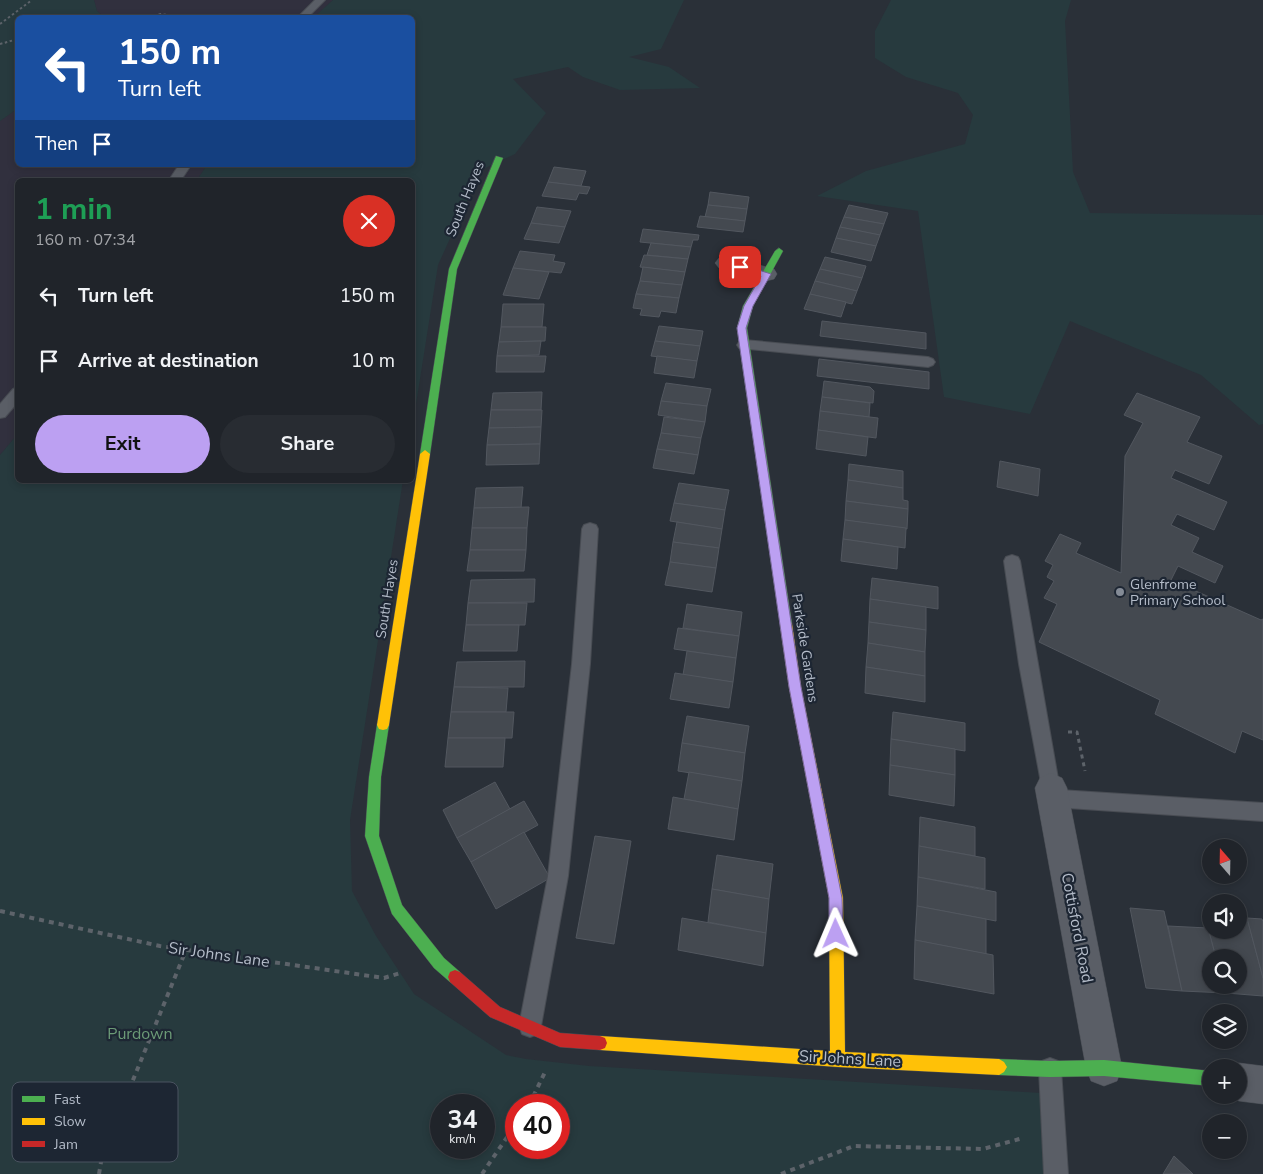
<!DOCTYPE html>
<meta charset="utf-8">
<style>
:root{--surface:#20242a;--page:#282c32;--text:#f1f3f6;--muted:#a2a4a8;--line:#3d4147;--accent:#bca0f2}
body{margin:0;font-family:"Nunito Sans",sans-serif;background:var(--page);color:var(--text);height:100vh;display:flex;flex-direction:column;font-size:19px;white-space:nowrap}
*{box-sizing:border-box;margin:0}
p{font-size:16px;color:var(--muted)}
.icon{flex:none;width:28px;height:28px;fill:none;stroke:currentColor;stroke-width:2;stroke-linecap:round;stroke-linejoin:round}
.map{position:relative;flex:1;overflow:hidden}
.drawer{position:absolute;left:15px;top:178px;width:400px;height:305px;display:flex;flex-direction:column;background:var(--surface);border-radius:8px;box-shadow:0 2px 8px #0003,0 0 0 1px var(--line)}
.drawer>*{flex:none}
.top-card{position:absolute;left:15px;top:15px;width:400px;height:152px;border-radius:8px;box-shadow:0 2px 8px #0003,0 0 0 1px var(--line);background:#1a4fa0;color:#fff;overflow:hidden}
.needle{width:32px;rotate:340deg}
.controls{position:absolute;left:1202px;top:839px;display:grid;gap:10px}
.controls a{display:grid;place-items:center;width:45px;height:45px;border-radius:50%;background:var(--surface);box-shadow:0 2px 8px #0003,0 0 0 1px var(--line);font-size:25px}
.speed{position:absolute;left:430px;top:1094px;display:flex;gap:10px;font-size:25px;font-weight:700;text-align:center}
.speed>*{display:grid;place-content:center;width:65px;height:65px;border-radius:50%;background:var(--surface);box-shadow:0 2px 8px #0003,0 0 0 1px var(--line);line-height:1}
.speed small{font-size:12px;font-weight:400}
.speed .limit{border:8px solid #d22;background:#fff;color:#111}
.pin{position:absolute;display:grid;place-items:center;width:42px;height:42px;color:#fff;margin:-21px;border-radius:10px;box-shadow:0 2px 8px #0006}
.me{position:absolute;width:55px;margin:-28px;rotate:359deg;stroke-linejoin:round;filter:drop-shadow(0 0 4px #0008)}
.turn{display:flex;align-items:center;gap:18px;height:105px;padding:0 20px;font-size:22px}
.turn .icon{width:65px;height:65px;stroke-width:2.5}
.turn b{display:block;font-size:35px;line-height:42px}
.then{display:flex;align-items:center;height:48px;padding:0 20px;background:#0003;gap:10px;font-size:19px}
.round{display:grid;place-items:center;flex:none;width:52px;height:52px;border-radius:26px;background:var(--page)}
.headline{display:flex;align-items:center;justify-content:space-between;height:85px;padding:0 20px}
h1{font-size:30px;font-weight:700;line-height:38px;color:#1e9e55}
.cta{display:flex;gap:10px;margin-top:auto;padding:10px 20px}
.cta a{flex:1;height:58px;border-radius:30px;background:var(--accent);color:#111;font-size:20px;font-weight:700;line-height:58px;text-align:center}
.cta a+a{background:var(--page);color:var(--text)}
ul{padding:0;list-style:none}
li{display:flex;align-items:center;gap:15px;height:65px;padding:0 20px}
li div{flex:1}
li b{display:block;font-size:19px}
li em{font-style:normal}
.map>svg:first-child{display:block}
</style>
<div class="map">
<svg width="1263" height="1174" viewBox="0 0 1263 1174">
<rect width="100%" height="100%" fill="#2a3038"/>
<g fill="#31303e">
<path d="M94,0H333L314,18L104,17L97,11Z"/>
<path d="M17,109L18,165H207L197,180H18L17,435L0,455V121Z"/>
</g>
<g fill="#273a3e" fill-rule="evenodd">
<path d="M0,0H94L97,11L104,17L18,18L17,109L0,121Z"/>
<path d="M333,0H684L661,49L629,57L669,67L700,88L620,90L583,77L568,67L513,79L546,113L515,154L481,170L438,265L413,423L412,180H197L207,165H412V18L314,17Z"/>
<path d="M891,0H1071L1065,21L1073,172L1090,213L1263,215V424L1259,425L1201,375L1070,321L1030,414L944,397L918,211L817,196L866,171L965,144L973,115L958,93L906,77L875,58V31Z"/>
<path d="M17,435L18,480H403L350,820L352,891L376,936L414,994L506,1055L526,1059L589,1066L1041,1093L1046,1174H0V455ZM441,1105H484V1148H441ZM516,1105H559V1148H516Z"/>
</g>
<g fill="#444950" stroke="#52575f">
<path d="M554,167L586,171L581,186L548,182Z"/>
<path d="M548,182L581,186L590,187L587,194L579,193L576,200L542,196Z"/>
<path d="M710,192L749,197L747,209L708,205Z"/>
<path d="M708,205L747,209L745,221L705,217Z"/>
<path d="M849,205L888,213L884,224L844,217Z"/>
<path d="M537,207L571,211L565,227L531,223Z"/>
<path d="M700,216L745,221L743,232L697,227Z"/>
<path d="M844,217L884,224L880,235L840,227Z"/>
<path d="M531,223L565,227L559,243L524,239Z"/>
<path d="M840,227L880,235L876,246L836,238Z"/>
<path d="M643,229L699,235L698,240H693L691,247L640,242Z"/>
<path d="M836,238L876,246L871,261L831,252Z"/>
<path d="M651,243L691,247L688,259L647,255Z"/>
<path d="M520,251L555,255L553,261L565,263L561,273L513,268Z"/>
<path d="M644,255L688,259L685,272L640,267Z"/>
<path d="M825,257L866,266L862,278L820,269Z"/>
<path d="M643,267L685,272L682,285L640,281Z"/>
<path d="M513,268L549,272L539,299L503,295Z"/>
<path d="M820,269L862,278L857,291L815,281Z"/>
<path d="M640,281L682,285L679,298L636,294Z"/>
<path d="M815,281L857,291L852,304L810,294Z"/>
<path d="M636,294L679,298L676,313L661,311L659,317L640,315L642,309L633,308Z"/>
<path d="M810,294L846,302L841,317L804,309Z"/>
<path d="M503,304H544L542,327H501Z"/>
<path d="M822,321L926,333V349L820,336Z"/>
<path d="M659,326L703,331L700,346L655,341Z"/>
<path d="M501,327H546L545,341L499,342Z"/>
<path d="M541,341L539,355L497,356L499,342Z"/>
<path d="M655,341L700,346L697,361L651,356Z"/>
<path d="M497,356H546L544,372H496Z"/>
<path d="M657,356L697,361L694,378L654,373Z"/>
<path d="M819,359L929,372V389L817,376Z"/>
<path d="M824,381L870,387L874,391L873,403L822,397Z"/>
<path d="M666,383L711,389L707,406L661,401Z"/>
<path d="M542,392L541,410H491L493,393Z"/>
<path d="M1137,393L1200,417L1187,442L1222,456L1209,484L1175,470L1171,478L1227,502L1214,530L1177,514L1171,525L1199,538L1192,552L1223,566L1215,583L1178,566L1171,580L1261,620L1263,619V740L1242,731L1235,753L1155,714L1160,700L1039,642L1057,604L1044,598L1054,581L1047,577L1053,565L1045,561L1060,534L1081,543L1076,553L1121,573L1125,456L1143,423L1124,415Z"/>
<path d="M822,397L870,403L869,417L820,411Z"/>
<path d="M661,401L707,406L705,422L658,415Z"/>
<path d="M491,410H542L541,427L489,428Z"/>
<path d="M820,411L878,418L876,438L818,430Z"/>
<path d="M664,417L705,422L701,438L661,433Z"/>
<path d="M541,427L540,444L487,445L489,428Z"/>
<path d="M818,430L868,437L866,456L816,449Z"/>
<path d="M661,433L701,438L698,455L657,449Z"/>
<path d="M540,444L539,464L486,465L487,445Z"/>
<path d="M657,449L698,455L694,474L653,468Z"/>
<path d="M1000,461L1040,469L1038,496L997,487Z"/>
<path d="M849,464L903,471V488L848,480Z"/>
<path d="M848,480L903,488V500L908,501V509L846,501Z"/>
<path d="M679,483L729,490L725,510L674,503Z"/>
<path d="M523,487L521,508H474L476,488Z"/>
<path d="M846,501L908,509L907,529L845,520Z"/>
<path d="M674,503L725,510L722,529L670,521Z"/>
<path d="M529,507L527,528H472L474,508Z"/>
<path d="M845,520L906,528L905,548L843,539Z"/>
<path d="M677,522L722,529L719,548L673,542Z"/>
<path d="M472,528H527L526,550H470Z"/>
<path d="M843,539L898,547L897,569L841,561Z"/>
<path d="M673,542L719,548L716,568L670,562Z"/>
<path d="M470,550H526L524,571H467Z"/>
<path d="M670,562L716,568L712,592L665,585Z"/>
<path d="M872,578L938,587V609L870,599Z"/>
<path d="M535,579L534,602L468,603L471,580Z"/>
<path d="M870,599L926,607V630L869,622Z"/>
<path d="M468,603H527L525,625H466Z"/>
<path d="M687,604L742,612L739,636L683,628Z"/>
<path d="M869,622L926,630L925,652L868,643Z"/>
<path d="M466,625H519L517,651H463Z"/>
<path d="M678,628L739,636L736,658L674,649Z"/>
<path d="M868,643L925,652V676L866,667Z"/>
<path d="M687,651L736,658L733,682L683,675Z"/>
<path d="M525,661L524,687H454L457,662Z"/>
<path d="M866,667L925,676V702L865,693Z"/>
<path d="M675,673L733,682L729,708L670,699Z"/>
<path d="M454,687L508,688L506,712H451Z"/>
<path d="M451,712H514L512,738H448Z"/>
<path d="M893,712L965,723V751L891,739Z"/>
<path d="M687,716L749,726L745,753L682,743Z"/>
<path d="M448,738H505L503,767H445Z"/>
<path d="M891,739L955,749V775L890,765Z"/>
<path d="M682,743L745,753L742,781L678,771Z"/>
<path d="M890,765L955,775L954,806L889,795Z"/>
<path d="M689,772L742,781L738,809L684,799Z"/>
<path d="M495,782L510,809L457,838L443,810Z"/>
<path d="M673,797L738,809L734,840L668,829Z"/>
<path d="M524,801L538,825L471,862L457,838Z"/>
<path d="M920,817L975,827V856L919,846Z"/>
<path d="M524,832L550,878L496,909L471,862Z"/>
<path d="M595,836L631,841L614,944L576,938Z"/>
<path d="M919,846L985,858V889L918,877Z"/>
<path d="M717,855L773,864L769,899L712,889Z"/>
<path d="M918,877L996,892V921L917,906Z"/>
<path d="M712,889L769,899L766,933L708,922Z"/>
<path d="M917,906L986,919V954L915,940Z"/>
<path d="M1130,908L1164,911L1182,991L1146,988Z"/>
<path d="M682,918L766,933L763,966L678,950Z"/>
<path d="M1239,918H1247L1263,978V996L1226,993L1223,985H1239V958H1216L1208,928L1239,930Z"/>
<path d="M1247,918L1262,919L1263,922V978Z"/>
<path d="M1168,926L1208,928L1216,958H1211V985H1223L1226,993L1182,991Z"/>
<path d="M915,940L993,955L994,994L914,979Z"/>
<path d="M1174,1156L1193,1174H1163Z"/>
</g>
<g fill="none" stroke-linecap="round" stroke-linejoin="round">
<g stroke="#484c53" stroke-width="2">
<g id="lane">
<path d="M315,0H325L307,18H297Z"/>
<path d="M179,165H191L181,180H169Z"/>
<path d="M744,340L928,357L933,359L935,362L933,365L928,367L739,348L737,345L739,342Z"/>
<path d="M18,387V402L5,417L0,418V404L13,389Z"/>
<path d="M590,523L596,525L598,529L590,664L568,876L541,1026L538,1034L530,1037L522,1034L519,1026L548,876L572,664L582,529L584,525Z"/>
<path d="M1012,555L1018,557L1020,561L1060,790L1263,803V821L1053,807L1046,804L1044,798L1045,794L1042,788L1019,664L1004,561L1006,557Z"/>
<path d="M1050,1058L1058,1061L1061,1069L1068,1174H1044L1039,1069L1042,1061Z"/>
</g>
</g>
<g stroke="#484c53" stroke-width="1">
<g id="street">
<path d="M726,256L774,269L777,274L774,279L766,281L719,268L715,263L719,258Z"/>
<path d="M1051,773L1062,778L1067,788L1122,1068L1117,1081L1104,1086L1091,1081L1086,1068L1035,788L1040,778Z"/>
<path d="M1239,1063L1263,1066V1104L1239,1101L1226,1095H1239V1068H1229Z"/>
</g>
</g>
<g stroke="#484c53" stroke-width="1">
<g id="fast">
<path d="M496,156L503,158L457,269L430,454L425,458L420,454L449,269Z"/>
<path d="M779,248L783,251L753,306L747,328L792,624L790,627H782L780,624L737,328L743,306L775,251Z"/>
<path d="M383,720L387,721L389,725L381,777L379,836L402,905L444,958L460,972L462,977L460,982L455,984L450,982L434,968L392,914L365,836L369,777L377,725L379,721Z"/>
<path d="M999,1059L1050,1061L1104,1060L1211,1071V1086L1104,1076L1050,1077L999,1075L994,1072L991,1067L994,1062Z"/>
</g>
</g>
<g stroke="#484c53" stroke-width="1">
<g id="slow">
<path d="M425,450L430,454L389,725L387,729L383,730L379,729L377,725L420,454Z"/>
<path d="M786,619L790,621L792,624L801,687L843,898L845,1052L999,1059L1004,1062L1007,1067L1004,1072L999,1075L838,1067L600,1050L595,1048L593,1043L595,1038L600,1036L830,1051L829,898L789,687L780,624L782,621Z"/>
</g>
</g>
<g stroke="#484c53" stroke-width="1">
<path id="jam" d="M455,970L460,972L500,1007L560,1033L600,1036L605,1038L607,1043L605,1048L600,1050L560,1047L490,1017L450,982L448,977L450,972Z"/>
</g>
<g stroke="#5d636a" stroke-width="2" stroke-dasharray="2.5 2.5" stroke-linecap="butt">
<path d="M144,18L161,14L185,18"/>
<path d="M0,24L32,0"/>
<path d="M0,44L18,39"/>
</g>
<path stroke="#5d636a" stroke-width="3" stroke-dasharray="4 4" stroke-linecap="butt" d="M1068,732H1077L1085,771"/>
<g stroke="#5d636a" stroke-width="4" stroke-dasharray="5 5" stroke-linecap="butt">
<path d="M0,911L160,946L384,978L400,973"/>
<path d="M529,1105L545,1072"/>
<path d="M99,1174L102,1156L186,950"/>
<path d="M482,1174L516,1124"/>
<path d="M781,1174L854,1146L983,1149L1023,1138"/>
</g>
<use href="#lane" fill="#5a5e66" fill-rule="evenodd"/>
<use href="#street" fill="#5a5e66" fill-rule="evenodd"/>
<use href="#fast" fill="#4caf50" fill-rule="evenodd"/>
<use href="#slow" fill="#ffc107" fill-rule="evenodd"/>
<use href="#jam" fill="#c62828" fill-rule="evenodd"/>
</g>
<path fill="#bca0f2" stroke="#7a689d" d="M740,264L771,274L753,306L746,328L801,687L842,898L843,934L841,939L836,941L831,939L829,934V898L789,687L737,328L744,306L761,276L737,269V265Z"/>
<circle fill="#848b96" stroke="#1d2633" stroke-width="2" cx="1120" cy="592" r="5"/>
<g text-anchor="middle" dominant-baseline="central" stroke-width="4.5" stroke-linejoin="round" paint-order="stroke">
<g font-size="14" fill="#b4bcc9" stroke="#1d2633">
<text transform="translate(465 199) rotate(-68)">South Hayes</text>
<text transform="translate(387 599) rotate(-81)">South Hayes</text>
<text transform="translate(805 648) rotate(81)">Parkside Gardens</text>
</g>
<g font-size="14" fill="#b4bcc9" stroke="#1d2633" text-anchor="start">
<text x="1130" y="584">Glenfrome<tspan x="1130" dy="16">Primary School</tspan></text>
</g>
<g font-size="16" fill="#b4bcc9" stroke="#1d2633">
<text transform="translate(1077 928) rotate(79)">Cottisford Road</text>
<text transform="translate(219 955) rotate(8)">Sir Johns Lane</text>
<text transform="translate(850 1059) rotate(3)">Sir Johns Lane</text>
</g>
<g font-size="16" fill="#6b9a76" stroke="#1d2633">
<text x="140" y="1034">Purdown</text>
</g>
</g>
<rect x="12" y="1082" width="166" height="80" rx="8" fill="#1d2633" stroke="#4a5360" stroke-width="1"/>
<rect x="22" y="1096" width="23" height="6" fill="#4caf50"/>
<rect x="22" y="1118" width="23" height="7" fill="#ffc107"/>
<rect x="22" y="1141" width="23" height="6" fill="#c62828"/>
<g font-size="14" fill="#b4bcc9">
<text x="54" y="1104">Fast</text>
<text x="54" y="1126">Slow</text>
<text x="54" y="1149">Jam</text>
</g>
</svg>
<div class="controls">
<a><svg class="needle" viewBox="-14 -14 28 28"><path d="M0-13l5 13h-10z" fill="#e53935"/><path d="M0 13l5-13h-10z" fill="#a2a4a8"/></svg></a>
<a><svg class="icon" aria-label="sound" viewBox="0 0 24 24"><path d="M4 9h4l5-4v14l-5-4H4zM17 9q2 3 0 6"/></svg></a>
<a><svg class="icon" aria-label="search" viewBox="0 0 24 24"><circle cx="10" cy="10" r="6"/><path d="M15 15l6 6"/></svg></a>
<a><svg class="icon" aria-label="layers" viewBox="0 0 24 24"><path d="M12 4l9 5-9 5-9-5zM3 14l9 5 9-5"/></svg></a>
<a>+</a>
<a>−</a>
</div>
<div class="speed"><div>34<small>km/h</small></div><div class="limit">40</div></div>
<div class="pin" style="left:740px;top:267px;background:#d93025"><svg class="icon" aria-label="arrive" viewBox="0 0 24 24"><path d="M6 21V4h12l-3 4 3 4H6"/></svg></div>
<svg class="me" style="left:836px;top:934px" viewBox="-20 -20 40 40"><path d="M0-17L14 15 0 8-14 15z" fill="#bca0f2" stroke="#fff" stroke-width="4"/></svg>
<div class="top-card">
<div class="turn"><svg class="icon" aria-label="left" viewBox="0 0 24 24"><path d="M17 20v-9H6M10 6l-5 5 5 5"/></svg><div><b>150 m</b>Turn left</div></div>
<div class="then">Then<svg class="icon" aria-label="arrive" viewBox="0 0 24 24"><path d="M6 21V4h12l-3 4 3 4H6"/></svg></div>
</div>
<section class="drawer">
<div class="headline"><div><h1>1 min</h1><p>160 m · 07:34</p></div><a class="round" style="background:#d93025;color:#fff"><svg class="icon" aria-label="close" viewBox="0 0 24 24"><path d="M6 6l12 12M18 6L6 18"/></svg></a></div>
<ul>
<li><svg class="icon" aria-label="left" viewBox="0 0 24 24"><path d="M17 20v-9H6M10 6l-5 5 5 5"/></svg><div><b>Turn left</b></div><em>150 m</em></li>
<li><svg class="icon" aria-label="arrive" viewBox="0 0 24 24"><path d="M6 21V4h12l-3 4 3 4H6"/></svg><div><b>Arrive at destination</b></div><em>10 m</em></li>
</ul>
<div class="cta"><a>Exit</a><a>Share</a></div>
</section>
</div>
